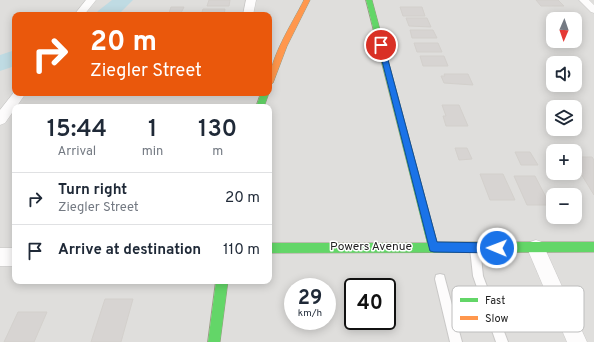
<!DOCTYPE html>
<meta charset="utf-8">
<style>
:root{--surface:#fff;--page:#f2f2f3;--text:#1f2937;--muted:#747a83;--line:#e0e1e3}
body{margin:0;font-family:Overpass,sans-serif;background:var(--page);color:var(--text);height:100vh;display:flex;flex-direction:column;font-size:15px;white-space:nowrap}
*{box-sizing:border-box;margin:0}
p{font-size:13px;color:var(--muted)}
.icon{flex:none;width:22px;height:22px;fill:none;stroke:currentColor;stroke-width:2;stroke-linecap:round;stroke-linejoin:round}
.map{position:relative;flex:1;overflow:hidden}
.side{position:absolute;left:12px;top:104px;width:260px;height:180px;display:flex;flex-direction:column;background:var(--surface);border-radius:8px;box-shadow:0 2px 10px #0003}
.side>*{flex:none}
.guide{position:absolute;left:12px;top:12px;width:260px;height:84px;border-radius:8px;box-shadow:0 2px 10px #0003;background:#ea580c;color:#fff;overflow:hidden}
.needle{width:26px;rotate:182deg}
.controls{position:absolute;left:546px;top:12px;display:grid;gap:8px}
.controls a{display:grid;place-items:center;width:36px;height:36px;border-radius:8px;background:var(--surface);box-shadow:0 2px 10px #0003;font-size:20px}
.speed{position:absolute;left:284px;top:278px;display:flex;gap:8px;font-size:20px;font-weight:700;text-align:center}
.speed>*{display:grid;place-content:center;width:52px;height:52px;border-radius:50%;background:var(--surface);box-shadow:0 2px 10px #0003;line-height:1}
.speed small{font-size:10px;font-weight:400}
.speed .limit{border:2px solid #111;border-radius:6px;background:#fff;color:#111}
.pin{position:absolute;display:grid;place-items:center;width:34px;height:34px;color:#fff;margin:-17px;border:2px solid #fff;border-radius:50%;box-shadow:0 1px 4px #0007}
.me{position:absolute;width:44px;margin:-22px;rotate:271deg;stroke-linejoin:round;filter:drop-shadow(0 0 3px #0008)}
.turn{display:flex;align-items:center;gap:14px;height:84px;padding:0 12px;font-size:18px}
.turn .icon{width:52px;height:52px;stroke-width:2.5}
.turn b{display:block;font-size:28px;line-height:34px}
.eta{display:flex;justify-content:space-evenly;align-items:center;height:68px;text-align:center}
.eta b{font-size:24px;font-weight:600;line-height:28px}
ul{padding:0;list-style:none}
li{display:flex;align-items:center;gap:12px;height:52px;padding:0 12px;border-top:1px solid var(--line)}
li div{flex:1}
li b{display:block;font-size:15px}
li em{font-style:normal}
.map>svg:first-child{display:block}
</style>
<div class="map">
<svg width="594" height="342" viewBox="0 0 594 342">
<rect width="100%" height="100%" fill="#f0eeeb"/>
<path fill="#dfdedc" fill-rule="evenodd" d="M0,0H594V342H0ZM15,15H269V93H15ZM553,19H575V41H553ZM553,63H575V85H553ZM15,107H269V281H15ZM553,107H575V129H553ZM553,151H575V173H553ZM553,195H575V217H553ZM293,287H327V321H293ZM353,287H387V321H353Z"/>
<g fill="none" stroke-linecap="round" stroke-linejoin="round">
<g fill="#bfdbe3" fill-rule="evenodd">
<path d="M112,0H133L118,15H95L98,11Z"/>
<path d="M15,50V66L0,71V55Z"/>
</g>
</g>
<g fill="#d7d4d2" stroke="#d3d0cc">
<path d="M209,0H230L229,6H207Z"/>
<path d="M536,0H558L564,6H541Z"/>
<path d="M171,7H184L181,13H169Z"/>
<path d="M400,7H422L425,16H403Z"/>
<path d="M203,9H225L224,15H201Z"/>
<path d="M406,18H427L431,27L409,26Z"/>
<path d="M410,30H433L437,38H412Z"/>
<path d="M414,43H438L442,52H417Z"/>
<path d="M420,56H444L448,66H423Z"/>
<path d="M444,74H468L473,85L444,83L441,76H445Z"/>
<path d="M442,105H459L468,126H446L443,116H446Z"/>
<path d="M455,148H467L472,159L459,160Z"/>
<path d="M515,152H530L538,165H521Z"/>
<path d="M575,157H592L594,160V195L575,164Z"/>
<path d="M480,174H503L515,200H490Z"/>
<path d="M514,176H535L550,205H527Z"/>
<path d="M105,299H133L121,342H91Z"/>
<path d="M18,312H47L34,342H4Z"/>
</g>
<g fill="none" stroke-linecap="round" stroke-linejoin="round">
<g stroke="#c9c8c7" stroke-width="2">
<g id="lane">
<path d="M475,244L478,245L480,248L483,276L508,342H496L473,276L470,248L472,245Z"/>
<path d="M440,274L444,275L445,279L462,342H450L435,279L436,275Z"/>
</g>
</g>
<g stroke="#c9c8c7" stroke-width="1">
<g id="street">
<path d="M86,0H96L84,15H74Z"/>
<path d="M246,0H256L253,15H243Z"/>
<path d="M579,0H589L594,5V13L591,12Z"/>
<path d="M15,91V93H26L5,123L0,125V110Z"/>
<path d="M536,240L542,242L587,342H567L527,248L530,242Z"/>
<rect x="0" y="248" width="15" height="18"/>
</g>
</g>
<g stroke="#999a82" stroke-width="1">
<g id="fast">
<path d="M366,0H372L437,242H594V252L269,253V243H427Z"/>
<path d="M261,93H269L264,107H256Z"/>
<path d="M216,281H228L220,342H208Z"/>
</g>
</g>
<g stroke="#999a82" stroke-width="1">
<path id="slow" d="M304,0H310L287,46L273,83L269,85C269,58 292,24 304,0Z"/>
</g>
<use href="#lane" fill="#fdfcfc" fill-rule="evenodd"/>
<use href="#street" fill="#fdfcfc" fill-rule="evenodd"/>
<use href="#fast" fill="#63d668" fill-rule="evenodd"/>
<use href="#slow" fill="#ff974d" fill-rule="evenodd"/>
</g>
<path fill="#1a73e8" stroke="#114b97" d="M379,44L384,45L437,242L497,243L501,244L503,248L501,251L497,253L434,252L430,251L378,45Z"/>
<g text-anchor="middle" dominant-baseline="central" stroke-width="3" stroke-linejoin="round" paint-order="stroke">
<g font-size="12" fill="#222" stroke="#fff">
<text x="371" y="247">Powers Avenue</text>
</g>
</g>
<rect x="452" y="286" width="132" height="46" rx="6" fill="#fff" stroke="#bdbdbd" stroke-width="1"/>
<rect x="460" y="298" width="18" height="4" fill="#63d668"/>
<rect x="460" y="316" width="18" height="4" fill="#ff974d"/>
<g font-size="11" fill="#222">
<text x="485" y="304">Fast</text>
<text x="485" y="322">Slow</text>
</g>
</svg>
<div class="controls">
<a><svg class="needle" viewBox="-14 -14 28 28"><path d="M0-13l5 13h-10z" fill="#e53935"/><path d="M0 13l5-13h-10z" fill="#747a83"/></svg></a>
<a><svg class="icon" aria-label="sound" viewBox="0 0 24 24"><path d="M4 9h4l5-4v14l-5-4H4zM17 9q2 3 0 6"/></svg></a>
<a><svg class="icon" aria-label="layers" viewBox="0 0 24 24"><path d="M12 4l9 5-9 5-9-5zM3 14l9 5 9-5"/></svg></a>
<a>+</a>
<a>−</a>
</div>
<div class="speed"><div>29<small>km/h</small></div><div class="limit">40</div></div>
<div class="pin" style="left:381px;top:45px;background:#d93025"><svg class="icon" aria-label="arrive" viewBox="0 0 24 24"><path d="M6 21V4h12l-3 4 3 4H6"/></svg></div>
<svg class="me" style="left:497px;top:248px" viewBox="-20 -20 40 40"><circle r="17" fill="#1a73e8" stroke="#fff" stroke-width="3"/><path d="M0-11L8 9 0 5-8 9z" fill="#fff"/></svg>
<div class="guide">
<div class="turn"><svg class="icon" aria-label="right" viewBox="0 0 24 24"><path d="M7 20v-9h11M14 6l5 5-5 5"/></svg><div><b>20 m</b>Ziegler Street</div></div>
</div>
<section class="side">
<div class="eta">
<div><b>15:44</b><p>Arrival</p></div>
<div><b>1</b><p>min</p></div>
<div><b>130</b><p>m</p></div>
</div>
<ul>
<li><svg class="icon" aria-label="right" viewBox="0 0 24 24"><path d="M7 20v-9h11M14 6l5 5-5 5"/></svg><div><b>Turn right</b><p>Ziegler Street</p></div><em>20 m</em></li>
<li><svg class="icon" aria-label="arrive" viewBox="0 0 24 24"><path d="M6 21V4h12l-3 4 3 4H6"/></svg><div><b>Arrive at destination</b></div><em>110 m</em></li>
</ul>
</section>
</div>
